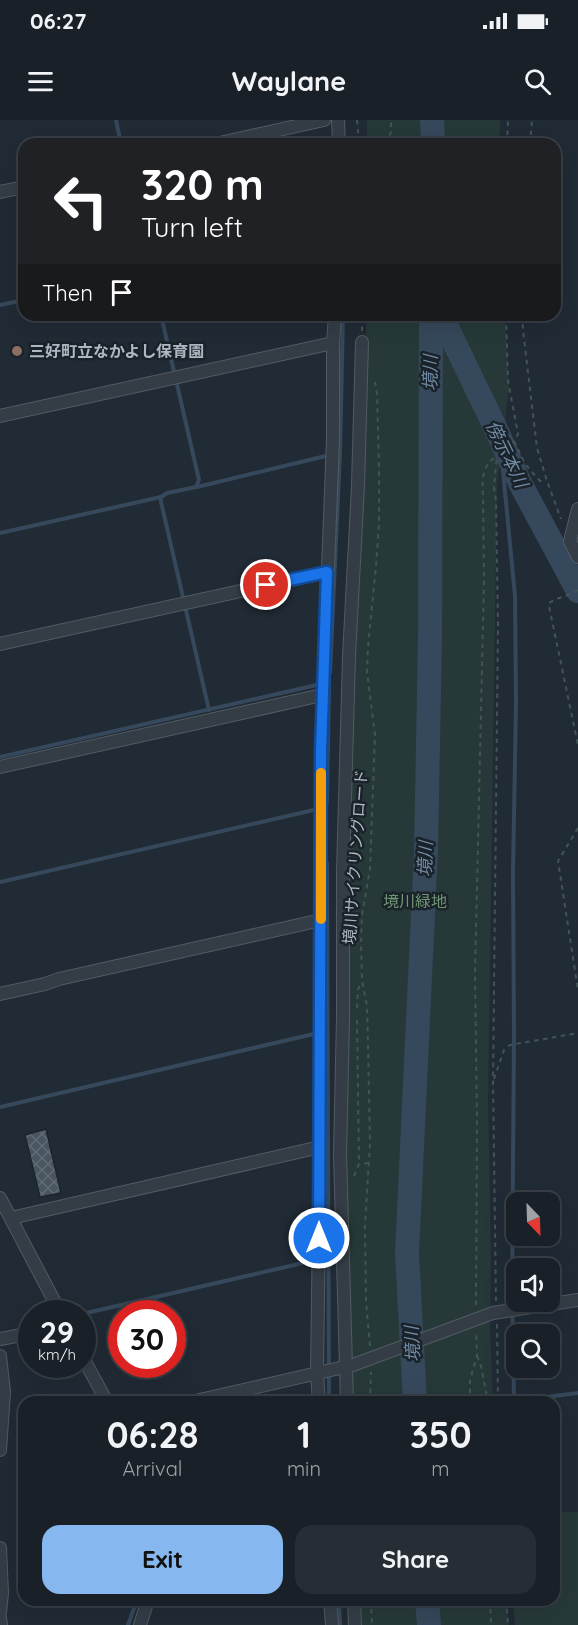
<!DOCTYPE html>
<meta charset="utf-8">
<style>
:root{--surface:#192028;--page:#262d34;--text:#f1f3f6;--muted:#9fa3a8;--line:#373e45;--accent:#87b7ef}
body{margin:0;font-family:Quicksand,"Noto Sans JP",sans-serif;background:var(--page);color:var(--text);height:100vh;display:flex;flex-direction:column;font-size:22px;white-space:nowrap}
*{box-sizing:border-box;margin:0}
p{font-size:20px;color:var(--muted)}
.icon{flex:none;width:33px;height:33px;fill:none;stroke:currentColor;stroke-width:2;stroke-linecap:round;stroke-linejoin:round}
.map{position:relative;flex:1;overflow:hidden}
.sheet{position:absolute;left:18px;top:1276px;width:542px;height:210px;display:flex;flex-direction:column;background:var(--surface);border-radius:18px;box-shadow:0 6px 24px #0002,0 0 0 2px var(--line)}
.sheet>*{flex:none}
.top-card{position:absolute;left:18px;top:18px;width:543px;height:183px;border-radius:18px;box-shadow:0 6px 24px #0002,0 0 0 2px var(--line);background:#202124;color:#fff;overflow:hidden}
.needle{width:39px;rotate:157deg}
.buttons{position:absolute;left:506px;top:1072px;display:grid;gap:12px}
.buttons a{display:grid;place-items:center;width:54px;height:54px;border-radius:12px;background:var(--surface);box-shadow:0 6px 24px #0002,0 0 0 2px var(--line);font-size:30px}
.speed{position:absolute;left:18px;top:1180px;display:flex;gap:12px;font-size:30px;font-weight:700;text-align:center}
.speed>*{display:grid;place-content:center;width:78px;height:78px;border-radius:50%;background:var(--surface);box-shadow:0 6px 24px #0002,0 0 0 2px var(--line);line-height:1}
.speed small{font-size:15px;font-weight:400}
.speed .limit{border:9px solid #d22;background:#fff;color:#111}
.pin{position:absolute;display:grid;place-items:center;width:51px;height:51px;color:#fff;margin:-26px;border:3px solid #fff;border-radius:50%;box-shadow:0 2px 6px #0007}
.me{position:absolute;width:66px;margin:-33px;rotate:0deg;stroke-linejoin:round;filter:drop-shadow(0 0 4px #0008)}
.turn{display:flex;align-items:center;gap:21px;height:126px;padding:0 24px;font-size:27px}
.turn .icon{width:78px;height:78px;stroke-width:2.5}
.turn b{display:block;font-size:42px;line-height:51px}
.then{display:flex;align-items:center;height:57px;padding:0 24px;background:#0003;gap:12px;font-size:22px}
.eta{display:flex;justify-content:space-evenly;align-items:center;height:102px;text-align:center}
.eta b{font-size:36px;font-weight:700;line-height:42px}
.action{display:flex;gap:12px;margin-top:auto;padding:12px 24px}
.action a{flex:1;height:69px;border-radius:18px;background:var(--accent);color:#111;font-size:24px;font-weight:700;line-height:69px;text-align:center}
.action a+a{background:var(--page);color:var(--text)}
.status{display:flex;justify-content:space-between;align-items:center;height:42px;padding:0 30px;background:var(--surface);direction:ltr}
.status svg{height:16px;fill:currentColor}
header{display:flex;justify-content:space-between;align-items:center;height:78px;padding:0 24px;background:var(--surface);font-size:27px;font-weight:700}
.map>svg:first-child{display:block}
</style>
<div class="status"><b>06:27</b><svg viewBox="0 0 49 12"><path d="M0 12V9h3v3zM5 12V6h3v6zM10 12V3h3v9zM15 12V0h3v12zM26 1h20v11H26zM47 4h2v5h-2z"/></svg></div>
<header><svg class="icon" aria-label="menu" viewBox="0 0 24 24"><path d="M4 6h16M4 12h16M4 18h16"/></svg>Waylane<svg class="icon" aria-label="search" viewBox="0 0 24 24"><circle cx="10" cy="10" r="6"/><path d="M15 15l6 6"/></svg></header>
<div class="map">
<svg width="578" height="1505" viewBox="0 0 578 1505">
<defs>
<pattern id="building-cross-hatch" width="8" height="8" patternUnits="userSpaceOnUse" patternTransform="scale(1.5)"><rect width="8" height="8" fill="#495561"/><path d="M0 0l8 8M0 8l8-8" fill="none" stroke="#616b76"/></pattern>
</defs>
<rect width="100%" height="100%" fill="#212b35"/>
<g fill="#263938">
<path d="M367,0H500L499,24H367Z"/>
<path d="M367,195H505L509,268L497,364L488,981L491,1131L490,1203L493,1282H346L345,582Z"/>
<path d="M554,1392H578V1505H515L513,1481L554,1480Z"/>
<path d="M349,1481H507L509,1505H350Z"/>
</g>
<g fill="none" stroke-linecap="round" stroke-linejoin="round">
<g stroke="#36485b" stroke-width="4">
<path d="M116,0L121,24"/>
<path d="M0,185L24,180"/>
<path d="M161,195L199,360L196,367L167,373L161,377V382L209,590"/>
<path d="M512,342L506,344L503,351L515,476L516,583L513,752L514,915L512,1172L514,1281L578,1273"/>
<path d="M197,367L330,335"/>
<path d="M0,413L161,377"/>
<path d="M330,553L340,333L343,195"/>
<path d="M0,637L321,564"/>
<path d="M327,682L329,569"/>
<path d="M327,743L329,1282"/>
<path d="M0,762L318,689"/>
<path d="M0,987L318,913"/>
<path d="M82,1194L316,1140"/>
<path d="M339,1480L340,1505"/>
<path d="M128,1505L137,1480"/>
</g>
<g stroke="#36485b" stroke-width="24">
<path d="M432,0L433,24"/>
<path d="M441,195L496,309L520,363L578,471"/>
<path d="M415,1282L407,1133L426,730L430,518L431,195"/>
<path d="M427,1480L429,1505"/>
</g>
</g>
<path fill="url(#building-cross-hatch)" stroke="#1c242c" stroke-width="1.5" d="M46,1009L61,1073L40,1077L25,1015Z"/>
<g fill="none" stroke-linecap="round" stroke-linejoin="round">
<g stroke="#525b63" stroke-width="14">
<g id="street">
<path d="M338,0L339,24"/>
<path d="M215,24L324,0"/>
<path d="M0,72L24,67"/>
<path d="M0,296L333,223"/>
<path d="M578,389L570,421L578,437"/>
<path d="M0,524L327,452"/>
<path d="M0,647L322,575"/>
<path d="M0,874L45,864L59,859L321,800"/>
<path d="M0,1078L61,1194"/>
<path d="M11,1098L320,1027"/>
<path d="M493,1193L578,1180"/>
<path d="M0,1219L32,1213"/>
<path d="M0,1236L4,1272L0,1330"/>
<path d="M82,1236L107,1282"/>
<path d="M191,1282L353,1245"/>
<path d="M319,1282L317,1254L320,1027L321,631L333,319V223L335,195"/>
<path d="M347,1282L340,1035L343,897V752L349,536L358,366L362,222"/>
<path d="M0,1428L2,1473L0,1492"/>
<path d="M330,1480L332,1505"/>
<path d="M354,1480L355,1505"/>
<path d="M0,1498L1,1505"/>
<path d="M140,1505L148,1480"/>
</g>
</g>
<g stroke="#425456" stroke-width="2" stroke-dasharray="4.5 4.5" stroke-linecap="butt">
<path d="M357,0L359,24"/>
<path d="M386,24L391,12V0"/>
<path d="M507,24L508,0"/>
<path d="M530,24L532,0"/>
<path d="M522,195L523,210L537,328L547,361L561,399"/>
<path d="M362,211V195"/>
<path d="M514,321L525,344L540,361H546"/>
<path d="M578,470C569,476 558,477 549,483V486L578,625"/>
<path d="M578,708L558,741L578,870"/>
<path d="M357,888L358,870L361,862"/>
<path d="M357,900L359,1044"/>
<path d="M494,959L504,930L510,925L578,913"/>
<path d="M354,1056L359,1044L368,1043"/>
<path d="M496,1181L493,961L498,504L496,381L494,367L497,335"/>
<path d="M476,1185L477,1001L475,854L484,460L483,375C479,330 503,343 518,314L508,261L506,195"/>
<path d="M497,1204L498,1282"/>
<path d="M370,1226L366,1182L365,1105L370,1023L368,925L367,886L362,860L361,824L362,795L370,749L375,615L367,552L368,527L376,446L379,403V347L377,274L375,262"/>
<path d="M477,1236L481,1246L488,1282"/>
<path d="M370,1282L371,1252"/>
<path d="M470,1282V1260L477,1236L476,1211"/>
<path d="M371,1480L372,1505"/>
<path d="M490,1480L491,1505"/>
<path d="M506,1480L508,1505"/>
</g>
<use href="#street" stroke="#343d46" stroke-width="12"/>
<g stroke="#525b63" stroke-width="14" stroke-linecap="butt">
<path id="street-bridge" d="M353,1245L493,1193"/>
</g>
<use href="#street-bridge" stroke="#343d46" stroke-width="12"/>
</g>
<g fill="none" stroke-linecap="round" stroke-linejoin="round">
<g stroke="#114b97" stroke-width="15">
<path id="route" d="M266,465L327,452L321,631L319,1118"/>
</g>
<use href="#route" stroke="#1a73e8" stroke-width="10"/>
<path stroke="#f59e0b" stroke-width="10" d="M321,799V653"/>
</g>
<circle fill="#8d6e63" stroke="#1a222a" stroke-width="2" cx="17" cy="231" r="6"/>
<g text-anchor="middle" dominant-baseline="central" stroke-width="5" stroke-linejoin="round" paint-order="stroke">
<g font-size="16" font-weight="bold" fill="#aeb8c2" stroke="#1a222a" text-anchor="start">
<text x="29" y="231">三好町立なかよし保育園</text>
</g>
<g font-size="16" fill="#aeb8c2" stroke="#1a222a">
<text transform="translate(355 737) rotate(-86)">境川サイクリングロード</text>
</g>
<g font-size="16" fill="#709675" stroke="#1a222a">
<text x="415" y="781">境川緑地</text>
</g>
<g font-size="18" font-style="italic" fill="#718ba4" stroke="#1a222a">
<text transform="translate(430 253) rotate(-89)">境川</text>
<text transform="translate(507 334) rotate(64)">傍示本川</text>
<text transform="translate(425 739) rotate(-88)">境川</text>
<text transform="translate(412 1224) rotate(-93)">境川</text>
</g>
</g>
</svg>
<div class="buttons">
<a><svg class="needle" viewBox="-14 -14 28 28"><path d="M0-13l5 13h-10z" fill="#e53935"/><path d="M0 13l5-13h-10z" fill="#9fa3a8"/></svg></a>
<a><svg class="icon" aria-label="sound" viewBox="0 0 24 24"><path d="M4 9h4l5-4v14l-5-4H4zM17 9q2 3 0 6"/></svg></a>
<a><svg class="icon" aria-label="search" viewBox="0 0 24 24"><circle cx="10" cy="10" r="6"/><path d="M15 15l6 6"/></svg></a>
</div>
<div class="speed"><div>29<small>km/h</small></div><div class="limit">30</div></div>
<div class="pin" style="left:266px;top:465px;background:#d93025"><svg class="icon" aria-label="arrive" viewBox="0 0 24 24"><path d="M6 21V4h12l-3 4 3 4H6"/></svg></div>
<svg class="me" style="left:319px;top:1118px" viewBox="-20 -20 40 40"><circle r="17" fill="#1a73e8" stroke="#fff" stroke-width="3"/><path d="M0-11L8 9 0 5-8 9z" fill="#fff"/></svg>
<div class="top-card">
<div class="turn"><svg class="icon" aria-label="left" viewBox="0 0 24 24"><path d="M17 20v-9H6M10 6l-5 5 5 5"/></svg><div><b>320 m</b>Turn left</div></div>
<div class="then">Then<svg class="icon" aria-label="arrive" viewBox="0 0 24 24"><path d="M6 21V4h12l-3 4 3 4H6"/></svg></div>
</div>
<section class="sheet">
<div class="eta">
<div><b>06:28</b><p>Arrival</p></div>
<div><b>1</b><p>min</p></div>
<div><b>350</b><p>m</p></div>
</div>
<div class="action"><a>Exit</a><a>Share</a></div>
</section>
</div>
